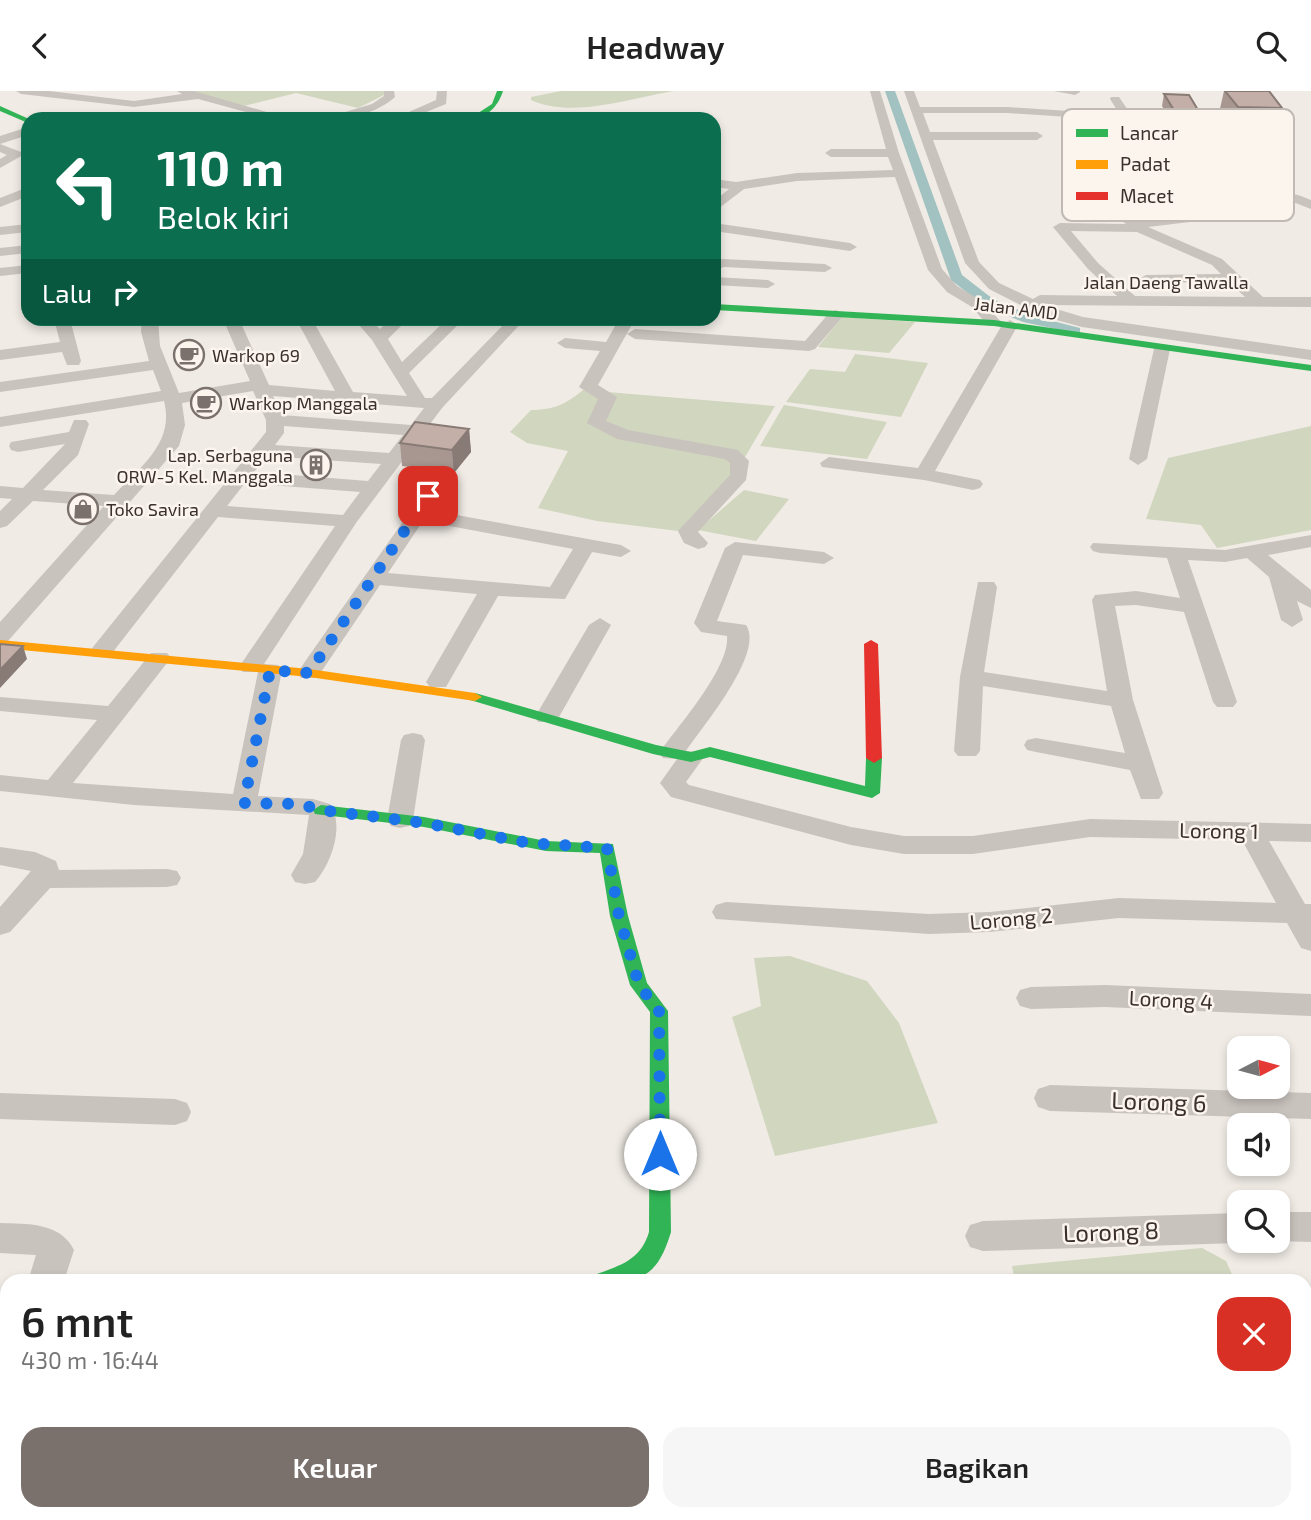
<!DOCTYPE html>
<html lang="id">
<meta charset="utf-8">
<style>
:root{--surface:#fff;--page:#f6f6f6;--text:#222;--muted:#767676;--accent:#7a716c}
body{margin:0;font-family:"Exo 2",sans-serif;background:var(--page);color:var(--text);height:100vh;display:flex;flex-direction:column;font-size:26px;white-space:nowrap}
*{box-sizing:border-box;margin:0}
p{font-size:23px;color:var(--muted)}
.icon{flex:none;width:38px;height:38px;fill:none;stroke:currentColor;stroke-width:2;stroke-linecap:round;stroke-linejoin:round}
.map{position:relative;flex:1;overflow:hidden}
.sheet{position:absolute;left:0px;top:1183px;width:1312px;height:247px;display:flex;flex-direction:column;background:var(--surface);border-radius:21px 21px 0 0;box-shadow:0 4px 10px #0003}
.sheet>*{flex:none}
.top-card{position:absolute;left:21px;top:21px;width:700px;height:214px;border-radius:21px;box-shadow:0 4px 10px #0003;background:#0b6e4f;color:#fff;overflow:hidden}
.needle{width:46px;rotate:84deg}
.buttons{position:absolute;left:1227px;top:945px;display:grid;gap:14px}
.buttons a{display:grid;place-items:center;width:63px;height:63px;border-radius:14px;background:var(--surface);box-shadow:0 4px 10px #0003;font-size:35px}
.pin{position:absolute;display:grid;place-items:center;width:60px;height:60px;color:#fff;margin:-30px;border-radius:14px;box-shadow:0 4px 10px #0006}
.me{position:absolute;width:77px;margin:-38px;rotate:0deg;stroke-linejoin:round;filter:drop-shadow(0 0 5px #0008)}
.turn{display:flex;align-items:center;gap:24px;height:147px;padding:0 21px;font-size:32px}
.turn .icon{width:91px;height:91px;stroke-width:2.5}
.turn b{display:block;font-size:49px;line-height:60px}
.then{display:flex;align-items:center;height:66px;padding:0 21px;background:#0003;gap:14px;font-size:26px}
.round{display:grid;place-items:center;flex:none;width:74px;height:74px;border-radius:21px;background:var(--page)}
.overview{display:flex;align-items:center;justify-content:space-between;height:119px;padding:0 21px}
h1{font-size:42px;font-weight:600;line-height:52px}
.button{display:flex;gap:14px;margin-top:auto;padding:14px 21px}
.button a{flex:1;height:80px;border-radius:21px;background:var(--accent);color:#fff;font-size:28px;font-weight:600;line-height:80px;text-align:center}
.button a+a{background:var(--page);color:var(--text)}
header{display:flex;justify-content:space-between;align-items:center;height:91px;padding:0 21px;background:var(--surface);font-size:32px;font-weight:600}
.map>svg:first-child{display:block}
</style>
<header><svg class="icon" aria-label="back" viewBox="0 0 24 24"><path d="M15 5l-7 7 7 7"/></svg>Headway<svg class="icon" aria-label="search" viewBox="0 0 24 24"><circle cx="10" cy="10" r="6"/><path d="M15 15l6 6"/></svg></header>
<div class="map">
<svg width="1311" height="1429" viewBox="0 0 1311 1429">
<rect width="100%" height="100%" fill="#f0ebe5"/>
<g fill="#d1d6bf">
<path d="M188,0H384V4L358,17L296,2L244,15Z"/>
<path d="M561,0H674C631,7 572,28 531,9V6Z"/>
<path d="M842,226L915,231L889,262L818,256Z"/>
<path d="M855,263L928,272L901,326L786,311L810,278L845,281Z"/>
<path d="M583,299L775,315L732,388L686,441L597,430L538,417L568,360L527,352L510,341L531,319C554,319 566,313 583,299Z"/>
<path d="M784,314L887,331L867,368L760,355Z"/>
<path d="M1311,335V439L1217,457L1201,434L1146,428L1168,367Z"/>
<path d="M744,399L789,408L756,450L698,439Z"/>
<path d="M790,865L867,890L899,932L938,1032L775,1065L732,926L761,915L754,867Z"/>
<path d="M1202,1157L1226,1170L1235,1190H1015L1012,1175Z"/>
<path d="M1306,1351L1311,1363V1429H1136L1134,1423H1306Z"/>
</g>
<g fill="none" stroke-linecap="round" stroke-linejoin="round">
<path fill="#a1c2c1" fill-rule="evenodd" d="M885,0H895L962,184L993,208L1033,225L1080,237V243L1023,231L983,214L951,189Z"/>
<g fill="#c9c3be" fill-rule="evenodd">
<path d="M16,0H49L134,10L182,3L177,0H194L291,28H272L198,8L134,16L21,3Z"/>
<path d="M384,0H394L395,6C377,23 347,28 322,28L372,13L384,5Z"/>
<path d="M437,0H447L446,13L409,28H393L436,9Z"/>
<path d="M870,0H880L899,62L942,178L957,195L982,210L1002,232L1000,235H988L972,216L947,201L928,179L895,86L797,90L744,98L714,121V110L729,98L714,96V88L736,91L797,82L893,79L888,66H831L825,62L831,58H886Z"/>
<path d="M904,0H914L920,16H1007L1084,21L1090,24L1084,27L1007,22H923L930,41H1037L1043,45L1037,49H933L979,171L999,192L1033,208L1040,204L1117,205L1088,178L1053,136L1060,132L1126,133C1107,119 1092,104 1084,81L1118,62L1094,34V30H1102L1131,63L1097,82L1101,94L1117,111C1180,104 1251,83 1311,109V118L1285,108L1251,103L1124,119L1139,129L1288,113L1290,116L1283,120L1148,136L1222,168L1263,206H1311V216L1043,214L1083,226L1311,259V269L1082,236L1042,225L989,198L965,172ZM1071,140L1137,141L1212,174L1221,183L1146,184L1139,188L1141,191L1230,192L1245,206L1135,205L1098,172Z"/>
<path d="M1054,0H1080V1L1075,4Z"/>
<path d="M1111,6H1119L1145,44L1194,46L1217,76L1207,79L1186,52L1137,50L1110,8Z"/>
<path d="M481,22L499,26L501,28L477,27L475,25Z"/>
<path d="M28,36V44L0,53V45Z"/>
<path d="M0,53L21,61L23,64L0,77V68L7,64L0,61Z"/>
<path d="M28,96V105L0,116V107Z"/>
<path d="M714,132L850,152L857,156L850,160L714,140Z"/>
<path d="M28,133V141L0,144V136Z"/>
<path d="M28,154V162L0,165V157Z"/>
<path d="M723,168L825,173L832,177L825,181L724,176L714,179V170Z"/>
<path d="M28,174V182L0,185V177Z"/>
<path d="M714,186L768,189L775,193L768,197L714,194Z"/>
<path d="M836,219L844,224L815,258L809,260L635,248L627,243L635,238L805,250L830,221Z"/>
<path d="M54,228H70L81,270L79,274H67L62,261L0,269V259L60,251Z"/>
<path d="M142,228H158L160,255L179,302L250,290L223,228H239L269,294L335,300L296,228H312L353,301L407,305L372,249L354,228H370L380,238L391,228H408L388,248L402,271L447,228H464L409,282L425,307H432L509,228H525L442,317L356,432L264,573L278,574L282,579L258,705L313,708L330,713C345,735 331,773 315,791L305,793L295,791L291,784L303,763L309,724L134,714L0,700V684L48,689L97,629L0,620V606L108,615L151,562H167L171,567L73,692L233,703L258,581H243L239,576L335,435L218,426L109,566H93L90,561L93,556L266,341V329L253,300L182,312L185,334L179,355L8,550L0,552V531L104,415L33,410L7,435L0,437V420L12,408L0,407V395L23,397L65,353L18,361L11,359L9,355L11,351L69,341L74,329H86L89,333L78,364L43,399L114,404C140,376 175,352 164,310L0,336V326L161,300L153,279L0,301V291L149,270L141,241ZM273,305L424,317L411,334L282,324ZM284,335L403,344L389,362L275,354L284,342ZM267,365L381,373L368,390L254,381ZM245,392L360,401L343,424L227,415Z"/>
<path d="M619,228H635L598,294L617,306L606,330L628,339L738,359L749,370L746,389L698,441L708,452L705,456L698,458L684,452L678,440L730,384V372L725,368L617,348L587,332L598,308L579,296L600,260L565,257L557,252L565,247L606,251Z"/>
<path d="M1010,229L1018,234L935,380L980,389L983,393L980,397L973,399L924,389L822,376L820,372L829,366L918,377L1002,234Z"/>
<path d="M1162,253L1170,258L1147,368L1138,374L1129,368L1154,258Z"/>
<path d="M418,417L621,454L631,460L621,466L592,461L565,508L498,505L446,596H430L426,591L477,503L380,494L317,587H301L297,582L411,419ZM423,430L573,458L550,496L388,482Z"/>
<path d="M1311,444V456L1268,464L1311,499V517L1297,510L1303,529L1292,536L1281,529L1269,486L1247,467L1225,471L1188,469L1237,611L1233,616H1217L1213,611L1184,521L1136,514L1115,515L1133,609L1163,702L1159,708H1141L1130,679L1036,661L1027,659L1024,654L1027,649L1036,647L1125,662L1111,615L983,595L980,660L976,665H958L954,660L960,586L978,491H994L997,496L984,581L1107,600L1092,509L1095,504L1136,500L1180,507L1167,467L1100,462L1093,460L1090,456L1093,452L1225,459Z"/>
<path d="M735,451L824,461L834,467L824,473L743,464L717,530L746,534C765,562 702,636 686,660L700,661L704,666L686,691L689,694L851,736L904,745H973L1090,728L1311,733V751L1269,750L1305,813H1311V860L1301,857L1287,832L1119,827L990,841L929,843L716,828L712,821L716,814L726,811L929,823L990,821L1119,807L1276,812L1242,749L1090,746L973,763H904L851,754L671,706L660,692L677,668L663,667L659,662C678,635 730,577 727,545L701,541L694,532L725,457Z"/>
<path d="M600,527L611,534L559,626L556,631H538L535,626L589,534Z"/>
<path d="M413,642L422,644L425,649L413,729L409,735L400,737L391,735L387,729L401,649L404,644Z"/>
<path d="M0,756L35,761L56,770L59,779L167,778L177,780L181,787L177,794L167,796L50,797L10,841L0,844V816L31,780L0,774Z"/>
<path d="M1105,894L1311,903V925L1105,916L1031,918L1020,915L1016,907L1020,899L1031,896Z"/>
<path d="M1050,994L1311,1002V1028L1050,1020L1038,1016L1034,1007L1038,998Z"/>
<path d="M0,1002L175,1008L187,1012L191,1021L187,1030L175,1034L0,1028Z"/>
<path d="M1278,1121H1311V1151L1274,1150H1278Z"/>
<path d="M1239,1122V1150H1245L1239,1152L983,1160L970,1156L965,1145L970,1134L983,1130Z"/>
<path d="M0,1132C27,1133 60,1131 74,1159L64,1190H28L36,1164L0,1162Z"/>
<path d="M7,1302V1380L0,1382V1305Z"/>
</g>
<g fill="#30b455" fill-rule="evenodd">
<path d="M497,0H503C498,16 486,28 469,28L492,13Z"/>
<path d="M0,15L29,28L28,32L0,20Z"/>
<path d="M714,213L994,229L1311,274V280L994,235L714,219Z"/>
<path d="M475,602L656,654L691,661L710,656L865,695L866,667L874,662L882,667L880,702L872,707L710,666L691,671L653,663L470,609L468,606L470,603Z"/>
<path d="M321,714L424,726L546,750L613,753L628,825L647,892L668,920L671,1141C656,1190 640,1190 594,1190L597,1183C622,1174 641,1168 649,1141L650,921L630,894L610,825L600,762L546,760L424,736L315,723L313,719Z"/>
</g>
<path fill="#ff9f0a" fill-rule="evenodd" d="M0,549L309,578L475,602L482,606L475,610L309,586L0,557Z"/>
<path fill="#e5322d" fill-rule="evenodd" d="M871,549L878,553L882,667L874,672L866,667L864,553Z"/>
</g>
<g fill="#a89690">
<path d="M1224,0H1269L1282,17L1277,40L1232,39L1219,22Z"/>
<path d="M1164,3L1201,24L1199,37L1174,36L1162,15Z"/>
<path d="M469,338L471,361L454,382L402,375L400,352Z"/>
</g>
<g fill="#887a75">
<path d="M469,338L471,361L454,382L452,359Z"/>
<path d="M23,555L27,568L0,597V579Z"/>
</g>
<g fill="#c3afa7" stroke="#887a75" stroke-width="2">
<path d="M1225,0H1269L1282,17L1238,16Z"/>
<path d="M1164,3L1189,4L1201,24H1177Z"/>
<path d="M415,331L469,338L452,359L400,352Z"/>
<path d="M0,553L23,555L0,579Z"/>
</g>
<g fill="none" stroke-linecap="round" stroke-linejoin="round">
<path stroke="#1a73e8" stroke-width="12" stroke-dasharray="0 21.6" d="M428,405L309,582L270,579L244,712L300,713L321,719L424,732L529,752L607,757L619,825L639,894L659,920L660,1063"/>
</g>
<defs>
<g id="cafe-ring" transform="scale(1.575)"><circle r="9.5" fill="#fbf5ee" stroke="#7a716c" stroke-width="1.5"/><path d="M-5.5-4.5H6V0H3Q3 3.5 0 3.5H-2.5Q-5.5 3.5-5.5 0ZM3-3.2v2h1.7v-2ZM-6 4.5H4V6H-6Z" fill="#7a716c"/></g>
<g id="building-ring" transform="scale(1.575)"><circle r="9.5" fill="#fbf5ee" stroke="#7a716c" stroke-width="1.5"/><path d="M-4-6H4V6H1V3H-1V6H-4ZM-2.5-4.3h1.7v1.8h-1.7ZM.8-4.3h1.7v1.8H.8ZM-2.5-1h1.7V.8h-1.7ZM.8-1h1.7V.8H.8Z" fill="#7a716c"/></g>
<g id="shop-ring" transform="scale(1.575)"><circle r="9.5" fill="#fbf5ee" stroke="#7a716c" stroke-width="1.5"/><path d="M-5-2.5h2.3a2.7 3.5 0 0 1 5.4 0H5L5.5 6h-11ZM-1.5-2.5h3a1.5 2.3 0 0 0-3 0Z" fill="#7a716c"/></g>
</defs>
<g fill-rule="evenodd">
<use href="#cafe-ring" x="189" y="264"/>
<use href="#cafe-ring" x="206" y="312"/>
<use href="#building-ring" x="316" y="374"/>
<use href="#shop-ring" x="83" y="418"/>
</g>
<g text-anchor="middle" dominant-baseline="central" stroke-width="5" stroke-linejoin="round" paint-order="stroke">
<g font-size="18" fill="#3b302b" stroke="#fbf5ee">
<text x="1166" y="191">Jalan Daeng Tawalla</text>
<text transform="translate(1016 217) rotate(7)">Jalan AMD</text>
</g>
<g font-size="18" fill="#3b302b" stroke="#fbf5ee" text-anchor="start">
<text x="212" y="264">Warkop 69</text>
<text x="229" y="312">Warkop Manggala</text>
<text x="293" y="364" text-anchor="end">Lap. Serbaguna<tspan x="293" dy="21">ORW-5 Kel. Manggala</tspan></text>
<text x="106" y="418">Toko Savira</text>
</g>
<g font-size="21" fill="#3b302b" stroke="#fbf5ee">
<text transform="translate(1219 739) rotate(1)">Lorong 1</text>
<text transform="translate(1011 827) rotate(-5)">Lorong 2</text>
<text transform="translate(1171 908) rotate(3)">Lorong 4</text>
</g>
<g font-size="24" fill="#3b302b" stroke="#fbf5ee">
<text transform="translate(1159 1010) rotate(2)">Lorong 6</text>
<text transform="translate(1111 1140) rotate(-2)">Lorong 8</text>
</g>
</g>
<rect x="1062" y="18" width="232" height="112" rx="10" fill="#fbf5ee" stroke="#c1bab4" stroke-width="2"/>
<rect x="1076" y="38" width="32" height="8" fill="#30b455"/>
<rect x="1076" y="69" width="32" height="9" fill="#ff9f0a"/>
<rect x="1076" y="101" width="32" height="8" fill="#e5322d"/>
<g font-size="19" fill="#3b302b">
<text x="1120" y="49">Lancar</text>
<text x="1120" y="80">Padat</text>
<text x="1120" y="112">Macet</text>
</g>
</svg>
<div class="buttons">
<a><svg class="needle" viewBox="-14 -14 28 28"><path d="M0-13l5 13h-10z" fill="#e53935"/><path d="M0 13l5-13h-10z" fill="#767676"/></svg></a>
<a><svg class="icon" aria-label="sound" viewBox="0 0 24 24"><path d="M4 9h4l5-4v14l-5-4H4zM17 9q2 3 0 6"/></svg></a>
<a><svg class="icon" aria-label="search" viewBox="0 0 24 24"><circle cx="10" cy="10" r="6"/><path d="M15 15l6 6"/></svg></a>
</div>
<div class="pin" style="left:428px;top:405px;background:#d93025"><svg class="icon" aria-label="arrive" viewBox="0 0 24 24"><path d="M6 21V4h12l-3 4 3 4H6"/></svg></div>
<svg class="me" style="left:660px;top:1063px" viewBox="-20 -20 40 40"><circle r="19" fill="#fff"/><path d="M0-13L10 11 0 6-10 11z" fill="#1a73e8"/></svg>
<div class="top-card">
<div class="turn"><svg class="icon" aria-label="left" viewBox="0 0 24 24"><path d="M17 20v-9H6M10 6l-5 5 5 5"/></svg><div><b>110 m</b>Belok kiri</div></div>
<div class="then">Lalu<svg class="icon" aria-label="right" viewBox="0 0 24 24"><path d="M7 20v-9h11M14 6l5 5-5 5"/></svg></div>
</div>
<section class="sheet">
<div class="overview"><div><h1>6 mnt</h1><p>430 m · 16:44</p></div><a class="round" style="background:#d93025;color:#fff"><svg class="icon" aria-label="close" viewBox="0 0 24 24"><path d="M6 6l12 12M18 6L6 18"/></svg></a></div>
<div class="button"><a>Keluar</a><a>Bagikan</a></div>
</section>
</div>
